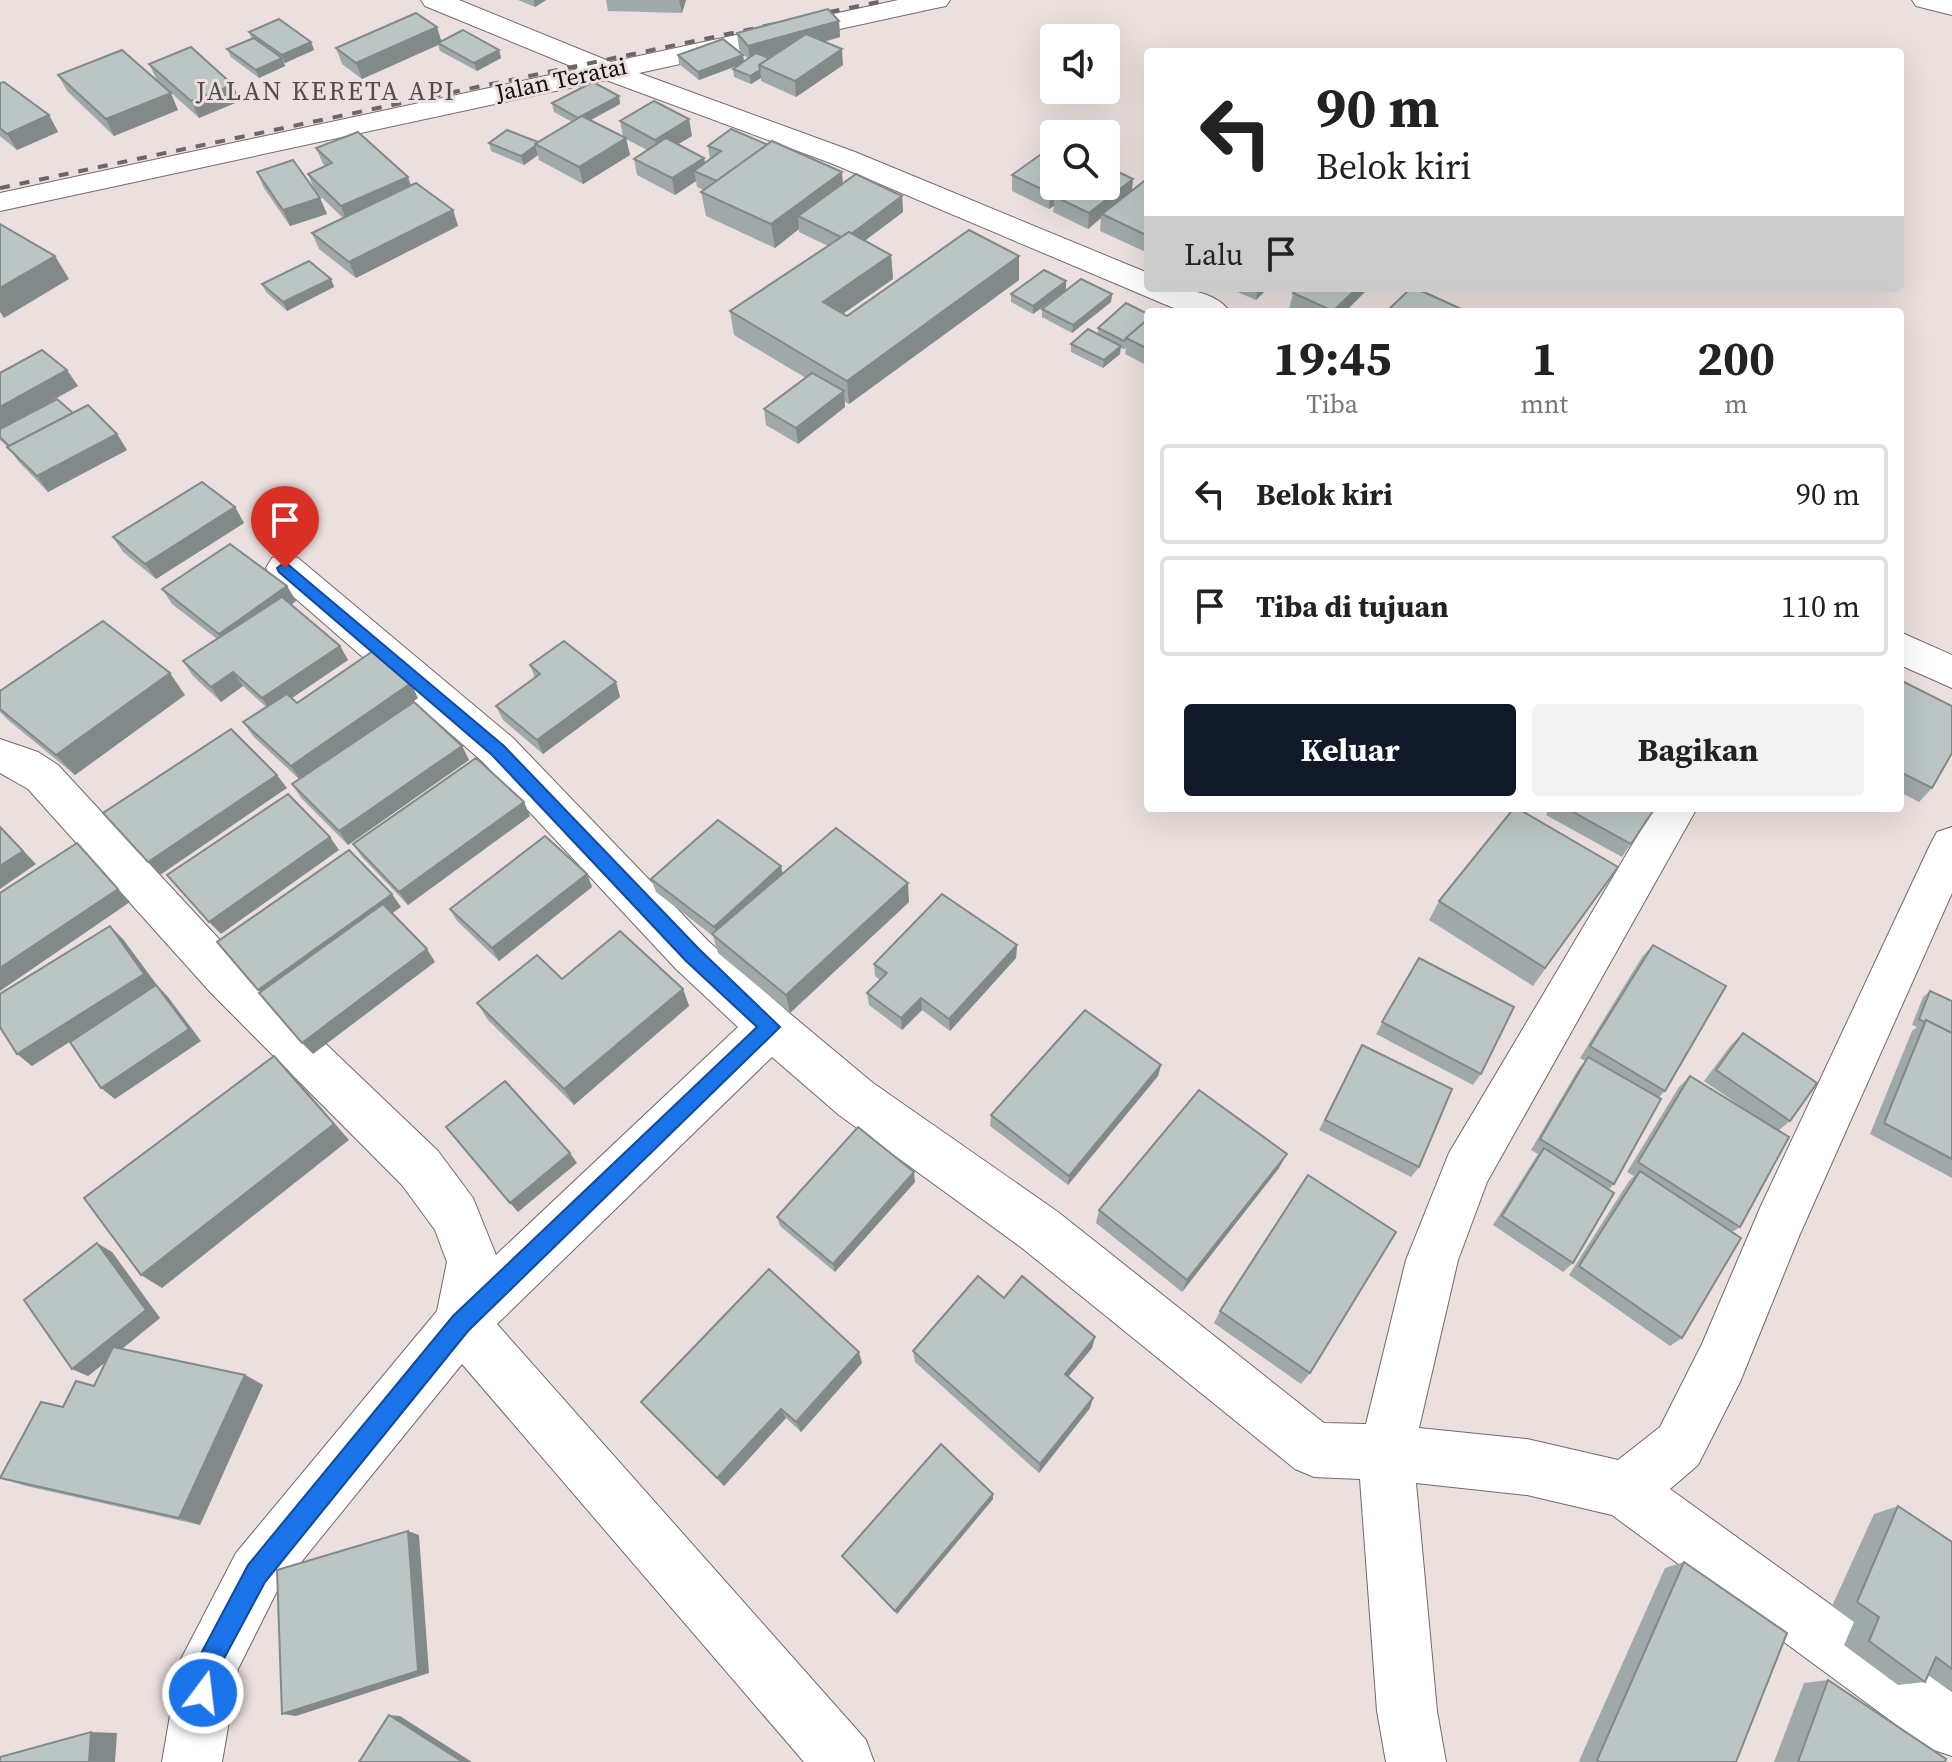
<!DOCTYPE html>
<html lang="id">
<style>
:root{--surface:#fff;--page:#f2f2f2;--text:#222;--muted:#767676;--line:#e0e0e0;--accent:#111827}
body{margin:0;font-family:"Source Serif 4",serif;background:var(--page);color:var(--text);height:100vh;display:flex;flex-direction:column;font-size:30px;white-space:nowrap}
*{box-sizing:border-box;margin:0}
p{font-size:26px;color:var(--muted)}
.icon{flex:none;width:44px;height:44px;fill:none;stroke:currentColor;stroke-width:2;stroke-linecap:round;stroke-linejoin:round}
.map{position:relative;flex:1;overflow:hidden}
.details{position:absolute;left:1144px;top:308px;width:760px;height:504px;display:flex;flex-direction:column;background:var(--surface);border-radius:8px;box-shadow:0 8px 32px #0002}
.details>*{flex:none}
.top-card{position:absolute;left:1144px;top:48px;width:760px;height:244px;border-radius:8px;box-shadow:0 8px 32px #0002;background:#fff;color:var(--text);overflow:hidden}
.buttons{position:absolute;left:1040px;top:24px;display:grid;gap:16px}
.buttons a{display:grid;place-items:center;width:80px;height:80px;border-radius:8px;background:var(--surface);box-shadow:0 8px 32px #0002;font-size:40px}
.pin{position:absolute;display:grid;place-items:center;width:68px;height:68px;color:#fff;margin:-82px -34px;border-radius:50% 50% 50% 0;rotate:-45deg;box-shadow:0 0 8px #0007}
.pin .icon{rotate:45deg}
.me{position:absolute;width:88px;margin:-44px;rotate:15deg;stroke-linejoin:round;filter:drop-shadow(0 0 6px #0008)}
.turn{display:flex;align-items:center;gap:28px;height:168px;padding:0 40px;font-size:36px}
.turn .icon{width:104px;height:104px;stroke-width:2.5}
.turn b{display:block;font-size:56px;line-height:68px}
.then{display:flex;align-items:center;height:76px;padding:0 40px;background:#0003;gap:16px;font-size:30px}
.eta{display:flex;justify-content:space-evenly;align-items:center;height:136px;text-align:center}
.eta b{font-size:48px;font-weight:700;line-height:56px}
.cta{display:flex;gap:16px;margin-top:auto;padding:16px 40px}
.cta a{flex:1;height:92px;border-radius:8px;background:var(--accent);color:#fff;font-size:32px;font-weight:700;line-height:92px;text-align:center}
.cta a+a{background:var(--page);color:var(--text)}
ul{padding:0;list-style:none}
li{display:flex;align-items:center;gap:24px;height:100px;margin:0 16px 12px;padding:0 24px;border:4px solid var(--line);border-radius:8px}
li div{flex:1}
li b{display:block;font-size:30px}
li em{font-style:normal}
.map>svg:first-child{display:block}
</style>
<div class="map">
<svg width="1952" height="1762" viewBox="0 0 1952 1762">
<rect width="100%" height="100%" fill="#ebe0de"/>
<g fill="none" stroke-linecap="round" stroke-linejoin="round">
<g stroke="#736968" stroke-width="2">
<g id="minor">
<path d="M421,0H459L611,62L898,0H950L946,6L936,8L639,73L855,152L1148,273V288C1173,288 1214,288 1230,312H1183L833,164L606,80L0,211V193L578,69L425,6Z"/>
<path d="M1912,0H1952V15L1916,6Z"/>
<path d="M285,554L298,558L513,738L708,941L788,1012L873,1083L1058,1212L1324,1423L1366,1424L1406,1260L1449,1153L1654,808H1697L1487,1182L1458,1260L1419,1428L1527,1439L1618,1460L1660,1427L1702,1344L1760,1208L1930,845L1937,832L1952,827V893L1800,1234L1740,1382L1698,1465L1670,1489L1952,1692V1756L1928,1748L1612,1515L1527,1495L1416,1483L1437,1711L1446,1762H1386L1377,1711L1360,1479L1314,1477L1295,1469L1022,1248L839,1115L772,1057L497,1324L866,1740L874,1762H804L462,1364L276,1593L238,1669L222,1762H162L179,1663L236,1553L437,1311L447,1262L435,1230L402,1185L211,993L28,789L0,773V739L38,752L58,765L243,965L438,1151L473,1198L496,1255L738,1027L676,969L483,762L272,578L266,568L272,558Z"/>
<path d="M1900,632L1952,655V688L1900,665Z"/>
</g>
</g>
<use href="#minor" fill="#fff" fill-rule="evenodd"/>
<g stroke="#6d6665" stroke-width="4" stroke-dasharray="10 10" stroke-linecap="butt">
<path d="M810,16L888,0"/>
<path d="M0,188L775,24"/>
</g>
</g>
<g fill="#a0a9a9">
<path d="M518,0H546L535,7Z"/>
<path d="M606,0H686L682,13L608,11Z"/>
<path d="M839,21L840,37L824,42L843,65L796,97L761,81V78L751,84L734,77L733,69L737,66L699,80L679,64L678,55H743L744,61L748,59L739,49L737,33Z"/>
<path d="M249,32L311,42L314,50L285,63L284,62L285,66L259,78L231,57L227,49L252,39Z"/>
<path d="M441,41L499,50L501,58L477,71L440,51L438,45L362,79L342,64L336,48Z"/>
<path d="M149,64L240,101L199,118L157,80Z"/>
<path d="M58,75L178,110L114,136L67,91Z"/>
<path d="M0,83L49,115L58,132L17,150L0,136Z"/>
<path d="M619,96L620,104L590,120L623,137L620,121L692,136L678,144L704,158L705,163L710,159L708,146L842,183L902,196L903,212L864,241L891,255L893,279L843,314L847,316L1019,256V280L849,404L845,402V407L798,444L766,425L764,409L806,378L734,335L730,311L828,246L799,232V229L775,248L706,216L701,192L704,190L697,187L696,181L675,195L637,175L634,159L647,150L626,139L630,155L583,184L539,160L538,155L524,165L491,151L489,143L538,142L572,122L554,112L552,103Z"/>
<path d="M316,148L411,185L453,210L458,226L356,278L319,249L312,233L343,218L315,191L320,198L327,214L290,226L264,188L257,172L314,189L308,174L325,166L323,164Z"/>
<path d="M1012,175L1054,186L1133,179L1132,191L1148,178V253L1100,231L1101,218L1088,229L1053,212L1054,206L1049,209L1012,191Z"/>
<path d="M331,279L334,287L287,311L266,292L262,284Z"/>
<path d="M1066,281V290L1033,314L1011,302V294Z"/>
<path d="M1228,288H1268L1256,300Z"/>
<path d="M1293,293L1345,312H1296L1289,309Z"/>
<path d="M1112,294L1111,302L1072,333L1042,317V309Z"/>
<path d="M1148,314V366L1125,354L1126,348L1124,349L1120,348V354L1103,368L1071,352V344L1098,334V328Z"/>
<path d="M0,373L78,386L18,420L73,413L117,434L127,450L48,492L19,462L8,447L0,440Z"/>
<path d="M235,507L244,523L156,579L123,552L113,537Z"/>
<path d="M287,586L296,601L291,605L340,646L348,660L292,698L297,703L418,698L379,726L462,746L469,760L348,845L301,798L292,784L299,779L253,736L243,722L266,707L243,686L221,702L193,676L183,661L217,639L172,604L162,589Z"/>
<path d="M530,665L616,682L620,697L543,754L503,720L496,706L535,678Z"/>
<path d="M1900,683L1932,788L1919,802L1900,792Z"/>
<path d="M0,691L185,695L75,775L8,720L0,712Z"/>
<path d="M524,802L530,816L408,905L362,857L353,844Z"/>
<path d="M1550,808H1655L1622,857L1546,815Z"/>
<path d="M1618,867L1533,986L1429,920L1439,901Z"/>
<path d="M587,874L592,887L499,961L457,921L450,909Z"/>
<path d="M782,874L909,902L790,1013L718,953L713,936L656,892L651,879Z"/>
<path d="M1017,945L1016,958L950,1031L922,1010L902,1030L869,1005L867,993L880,980L875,976L874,964Z"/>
<path d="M1653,945L1665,1091L1658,1098L1614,1184L1609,1189L1573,1263L1563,1272L1493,1225L1538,1154L1531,1150L1579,1068L1585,1061L1580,1058L1642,957Z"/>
<path d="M1419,958L1481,1074L1473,1085L1376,1034Z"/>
<path d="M683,989L689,1006L574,1105L488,1020L477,1003Z"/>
<path d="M1930,991L1952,1001V1178L1870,1134L1912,1031L1917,1027L1912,1025L1923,997Z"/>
<path d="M1743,1033L1790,1121L1778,1131L1740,1227L1732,1232L1682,1338L1670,1346L1569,1275L1629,1181L1634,1176L1627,1172L1679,1087L1690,1076L1752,1114L1704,1081L1731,1045Z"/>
<path d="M1362,1045L1419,1167L1411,1177L1319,1130Z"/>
<path d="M1161,1065L1158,1076L1068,1185L990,1126L991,1115Z"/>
<path d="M1279,1168L1182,1292L1096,1223L1099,1210Z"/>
<path d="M915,1182L835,1272L780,1226L777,1217Z"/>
<path d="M112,1252L160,1318L122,1349L245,1375L263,1385L200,1525L26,1486L0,1478L63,1407L94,1386L106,1362L88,1376L72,1369Z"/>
<path d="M1004,1298L1095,1337L1092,1348L1068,1377L1090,1408L1039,1473L915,1362L913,1351Z"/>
<path d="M1220,1311L1310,1373L1301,1384L1214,1323Z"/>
<path d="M862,1363L801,1432L786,1418L724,1486L641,1402Z"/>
<path d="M993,1494V1499L897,1614L842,1556Z"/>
<path d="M1898,1506L1952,1542V1692L1928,1675L1925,1682L1898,1685L1844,1645L1854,1622L1832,1606L1874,1514Z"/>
<path d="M1684,1562L1736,1762H1581L1579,1761L1665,1568Z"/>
<path d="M1828,1680L1945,1762H1774L1804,1683Z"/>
</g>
<g fill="#828a89">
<path d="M534,0H546L535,7Z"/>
<path d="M679,0H686L682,13Z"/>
<path d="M839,21L840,37L750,62L748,46Z"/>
<path d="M437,27L442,43H438V45L362,79L356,63Z"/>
<path d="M311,42L314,50L285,63L282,55Z"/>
<path d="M842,49L843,65L796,97L795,81Z"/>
<path d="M499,50L501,58L477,71L474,63Z"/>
<path d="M743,55L744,63L699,80L698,72Z"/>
<path d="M282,58L285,66L259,78L256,70Z"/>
<path d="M760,70L761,78L751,84L750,76Z"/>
<path d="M233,85L240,101L199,118L191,101Z"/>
<path d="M171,93L178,110L114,136L106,119Z"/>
<path d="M619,96L620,104L580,126L578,118Z"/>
<path d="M49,115L58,132L17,150L7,134Z"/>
<path d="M689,119L692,136L658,156L655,140Z"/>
<path d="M626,138L630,155L583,184L579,167Z"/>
<path d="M535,146L538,155L524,165L521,156Z"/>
<path d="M704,158L707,174L694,171L696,181L675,195L672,178Z"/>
<path d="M842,172L844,196L798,216L799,229L775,248L771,224Z"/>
<path d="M408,177L414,194L347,222L341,206Z"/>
<path d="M1133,179L1131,195L1102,214L1101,218L1088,229L1089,213Z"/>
<path d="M1059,186H1080L1054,196V206L1049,209L1050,193Z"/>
<path d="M902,196L903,212L846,255L844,239Z"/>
<path d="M320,198L327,214L290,226L283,210Z"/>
<path d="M453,210L458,226L356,278L349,262Z"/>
<path d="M891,255L893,279L825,326L823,302Z"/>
<path d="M55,256L69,279L4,318L0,312V288Z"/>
<path d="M1019,256V280L849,404L847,381Z"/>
<path d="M331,279L334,287L287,311L283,302Z"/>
<path d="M1066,281V290L1033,314V306Z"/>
<path d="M1258,288H1268L1256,300Z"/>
<path d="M1357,288H1369L1345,312H1333Z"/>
<path d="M1112,294L1111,302L1072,333L1073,325Z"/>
<path d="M1121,346L1120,354L1103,368L1104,360Z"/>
<path d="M67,370L78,386L0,429V407Z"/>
<path d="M844,391L845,407L798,444L796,428Z"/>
<path d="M117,434L127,450L48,492L37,476Z"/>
<path d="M235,507L244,523L156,579L145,564Z"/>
<path d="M287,586L296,601L229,649L219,634Z"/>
<path d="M340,646L348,660L271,712L262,698Z"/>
<path d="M233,672L243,686L221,702L211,687Z"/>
<path d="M170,673L185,695L75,775L56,755Z"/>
<path d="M616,682L620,697L543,754L537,740Z"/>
<path d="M411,683L418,698L300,780L291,766Z"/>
<path d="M462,746L469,760L348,845L339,831Z"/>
<path d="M277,775L287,788L160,875L148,862Z"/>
<path d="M524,802L530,816L408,905L399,892Z"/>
<path d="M0,826L36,864L0,889Z"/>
<path d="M330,837L339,850L221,934L209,922Z"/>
<path d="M77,843L130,902L0,991V968Z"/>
<path d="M781,866L784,879L718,940L714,927Z"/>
<path d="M587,874L592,887L499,961L492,948Z"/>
<path d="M908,883L909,902L790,1013L786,995Z"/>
<path d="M392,894L401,907L269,1002L258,990Z"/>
<path d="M110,926L123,939L157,985L168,997L201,1041L115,1099L101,1088L157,986L32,1066L17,1054Z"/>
<path d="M1017,945L1016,958L950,1031L949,1019Z"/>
<path d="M427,949L435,962L313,1054L302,1043Z"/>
<path d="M683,989L689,1006L574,1105L564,1089Z"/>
<path d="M921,998L922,1010L902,1030L901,1018Z"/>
<path d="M274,1056L290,1072L349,1140L162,1288L141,1275Z"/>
<path d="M1161,1065L1158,1076L1068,1185L1069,1176Z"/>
<path d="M570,1153L577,1163L518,1212L510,1203Z"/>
<path d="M1287,1154L1279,1168L1182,1292L1187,1280Z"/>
<path d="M914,1172L915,1182L835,1272L833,1264Z"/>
<path d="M97,1243L112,1252L160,1318L88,1376L72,1369Z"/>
<path d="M1095,1337L1092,1348L1062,1384L1065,1374Z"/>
<path d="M859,1352L862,1363L801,1432L796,1422Z"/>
<path d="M245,1375L263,1385L200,1525L179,1518Z"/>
<path d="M1093,1398L1090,1408L1039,1473L1040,1464Z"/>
<path d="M781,1409L786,1418L724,1486L717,1478Z"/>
<path d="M993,1494V1499L897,1614L895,1611Z"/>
<path d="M408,1531L419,1535L429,1673L296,1716L282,1714Z"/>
<path d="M389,1715L400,1716L472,1762H463Z"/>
<path d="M91,1732L117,1733L115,1762H89Z"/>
</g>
<g fill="#bac5c4" stroke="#828a89" stroke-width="2">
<path d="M828,9L839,21L748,46L737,33Z"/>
<path d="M416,13L437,27L356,63L336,48Z"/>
<path d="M279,19L311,42L282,55L249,32Z"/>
<path d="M463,30L499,50L474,63L438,43Z"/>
<path d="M806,34L842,49L795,81L759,65Z"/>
<path d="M254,38L282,58L256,70L227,49Z"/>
<path d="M723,39L743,55L698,72L678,55Z"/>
<path d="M191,47L233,85L191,101L149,64Z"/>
<path d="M122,50L171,93L106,119L58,75Z"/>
<path d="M756,53L769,58L759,65L760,70L750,76L733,69Z"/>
<path d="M4,82L49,115L7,134L0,128V83Z"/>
<path d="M593,82L619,96L578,118L552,103Z"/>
<path d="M654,101L689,119L655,140L620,121Z"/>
<path d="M582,116L626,138L579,167L535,144Z"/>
<path d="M731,129L768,145L717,181L694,171L721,151L708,146Z"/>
<path d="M507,130L538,142L535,144V146L521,156L489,143Z"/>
<path d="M358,132L408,177L341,206L308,174L332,163L316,148Z"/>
<path d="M666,138L704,158L672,178L634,159Z"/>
<path d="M772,141L842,172L771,224L701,192Z"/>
<path d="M1051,147L1054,148V186H1059L1050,193L1012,175Z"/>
<path d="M293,160L320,198L283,210L257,172Z"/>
<path d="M1106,166L1133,179L1089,213L1054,196L1067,186H1106Z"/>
<path d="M856,174L902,196L851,234L849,232L841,237L798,216Z"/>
<path d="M1148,178V236L1102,214Z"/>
<path d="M416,183L453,210L349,262L312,233Z"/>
<path d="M0,224L55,256L0,288Z"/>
<path d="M969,230L1019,256L847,381L730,311L849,232L891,255L823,302L847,316Z"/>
<path d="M309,261L331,279L283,302L262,284Z"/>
<path d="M1044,270L1066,281L1033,306L1011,294Z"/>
<path d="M1081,279L1112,294L1073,325L1042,309Z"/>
<path d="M1298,288H1357L1333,311L1293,293Z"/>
<path d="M1411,288H1415L1468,312H1386Z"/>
<path d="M1126,303L1148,314V319L1124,341L1098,328Z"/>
<path d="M1148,319V349L1126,338Z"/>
<path d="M1088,329L1121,346L1104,360L1071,344Z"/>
<path d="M42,350L67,370L0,407V373Z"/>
<path d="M812,373L844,391L796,428L764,409Z"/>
<path d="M57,399L73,413L9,446L0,437V429Z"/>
<path d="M88,405L117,434L37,476L7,447Z"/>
<path d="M202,482L235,507L145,564L113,537Z"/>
<path d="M230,544L287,586L219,634L162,589Z"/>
<path d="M282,597L340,646L262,698L233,672L211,687L183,661Z"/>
<path d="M103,621L170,673L56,755L0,709V691Z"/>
<path d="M564,641L616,682L537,740L496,706L540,674L530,665Z"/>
<path d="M373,651L411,683L291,766L243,722L287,694L297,703Z"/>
<path d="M1902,681L1952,706V753L1932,788L1900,772V684Z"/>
<path d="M414,702L462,746L339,831L292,784Z"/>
<path d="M231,729L277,775L148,862L103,813Z"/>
<path d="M476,758L524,802L399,892L353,844Z"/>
<path d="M288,794L330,837L209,922L167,875Z"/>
<path d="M1514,808H1517L1618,867L1545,968L1439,901Z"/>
<path d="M1566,808H1655L1631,844Z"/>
<path d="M718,820L781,866L714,927L651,879Z"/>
<path d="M0,827L23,851L0,866Z"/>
<path d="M836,828L908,883L786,995L712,934Z"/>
<path d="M545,836L587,874L492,948L450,909Z"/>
<path d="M77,843L118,889L0,968V893Z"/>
<path d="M349,850L392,894L258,990L217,942Z"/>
<path d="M942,894L1017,945L949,1019L921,998L901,1018L867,993L887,973L874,964Z"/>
<path d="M383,904L427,949L302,1043L259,993Z"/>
<path d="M110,926L144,974L17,1054L0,1027V994Z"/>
<path d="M620,931L683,989L564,1089L477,1003L537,955L562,979Z"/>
<path d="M1653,945L1726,986L1665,1091L1590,1046Z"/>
<path d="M1419,958L1514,1007L1481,1074L1382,1022Z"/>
<path d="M156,985L189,1029L101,1088L70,1042Z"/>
<path d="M1930,991L1952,1001V1033L1926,1020L1924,1022L1919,1019Z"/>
<path d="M1085,1010L1161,1065L1069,1176L991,1115Z"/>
<path d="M1926,1020L1952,1033V1159L1884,1123Z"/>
<path d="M1743,1033L1817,1083L1790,1121L1716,1070Z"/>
<path d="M1362,1045L1452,1089L1419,1167L1325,1120Z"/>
<path d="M274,1056L334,1124L141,1275L84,1198Z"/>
<path d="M1588,1057L1661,1099L1614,1184L1540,1139Z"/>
<path d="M1690,1076L1789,1137L1740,1227L1638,1162Z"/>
<path d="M505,1081L570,1153L510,1203L446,1127Z"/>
<path d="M1199,1090L1287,1154L1187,1280L1099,1210Z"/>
<path d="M858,1127L914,1172L833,1264L777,1217Z"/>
<path d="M1544,1148L1614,1193L1573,1263L1502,1216Z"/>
<path d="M1640,1171L1741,1238L1682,1338L1579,1266Z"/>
<path d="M1308,1175L1396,1232L1310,1373L1220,1311Z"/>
<path d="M97,1243L146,1310L72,1369L24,1300Z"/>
<path d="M769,1269L859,1352L796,1422L781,1409L717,1478L641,1402Z"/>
<path d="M978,1276L1004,1298L1022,1276L1095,1337L1065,1374L1093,1398L1040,1464L913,1351Z"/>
<path d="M113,1347L245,1375L179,1518L0,1478L41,1402L63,1407L76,1381L94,1386Z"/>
<path d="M941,1444L993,1494L895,1611L842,1556Z"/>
<path d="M1898,1506L1952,1542V1669L1936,1657L1925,1682L1869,1641L1879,1617L1857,1602Z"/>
<path d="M408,1531L418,1671L282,1714L277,1570Z"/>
<path d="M1684,1562L1787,1633L1736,1762H1599L1597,1760Z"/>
<path d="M1828,1680L1946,1759L1945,1762H1798Z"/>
<path d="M389,1715L463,1762H359Z"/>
<path d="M91,1732L89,1762H0V1757Z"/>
</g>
<path fill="#1a73e8" stroke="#114b97" stroke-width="2" d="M285,562L504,746L699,949L780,1027L468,1331L265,1582L220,1666L212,1702L203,1705L194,1702L191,1693L196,1663L248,1565L453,1316L757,1027L686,961L492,755L279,572L277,568Z"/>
<g text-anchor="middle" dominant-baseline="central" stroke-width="6" stroke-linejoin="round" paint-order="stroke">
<g font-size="24" fill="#141010" stroke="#ebe0de">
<text transform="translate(561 79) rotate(-12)">Jalan Teratai</text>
</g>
<g font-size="26" letter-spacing="2" fill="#534a49" stroke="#ebe0de">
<text x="326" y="91">JALAN KERETA API</text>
</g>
</g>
</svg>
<div class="buttons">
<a><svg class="icon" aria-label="sound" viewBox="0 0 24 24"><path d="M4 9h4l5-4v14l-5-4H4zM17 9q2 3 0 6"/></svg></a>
<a><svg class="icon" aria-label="search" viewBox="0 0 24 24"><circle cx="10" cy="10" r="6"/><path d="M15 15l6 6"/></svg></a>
</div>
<div class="pin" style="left:285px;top:568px;background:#d93025"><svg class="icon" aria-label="arrive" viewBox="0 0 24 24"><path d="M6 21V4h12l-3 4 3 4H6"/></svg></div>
<svg class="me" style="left:203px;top:1693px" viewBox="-20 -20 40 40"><circle r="17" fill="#1a73e8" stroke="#fff" stroke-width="3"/><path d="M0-11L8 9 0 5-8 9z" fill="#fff"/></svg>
<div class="top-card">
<div class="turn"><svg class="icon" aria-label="left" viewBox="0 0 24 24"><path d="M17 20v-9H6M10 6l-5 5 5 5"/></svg><div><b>90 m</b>Belok kiri</div></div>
<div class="then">Lalu<svg class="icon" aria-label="arrive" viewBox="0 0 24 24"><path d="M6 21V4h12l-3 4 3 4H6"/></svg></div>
</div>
<section class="details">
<div class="eta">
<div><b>19:45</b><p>Tiba</p></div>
<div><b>1</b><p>mnt</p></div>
<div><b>200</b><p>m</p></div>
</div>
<ul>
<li><svg class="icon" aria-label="left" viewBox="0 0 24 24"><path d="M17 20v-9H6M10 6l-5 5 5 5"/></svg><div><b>Belok kiri</b></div><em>90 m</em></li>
<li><svg class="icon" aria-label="arrive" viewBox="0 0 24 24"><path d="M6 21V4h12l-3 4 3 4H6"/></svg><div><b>Tiba di tujuan</b></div><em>110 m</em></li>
</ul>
<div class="cta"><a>Keluar</a><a>Bagikan</a></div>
</section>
</div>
